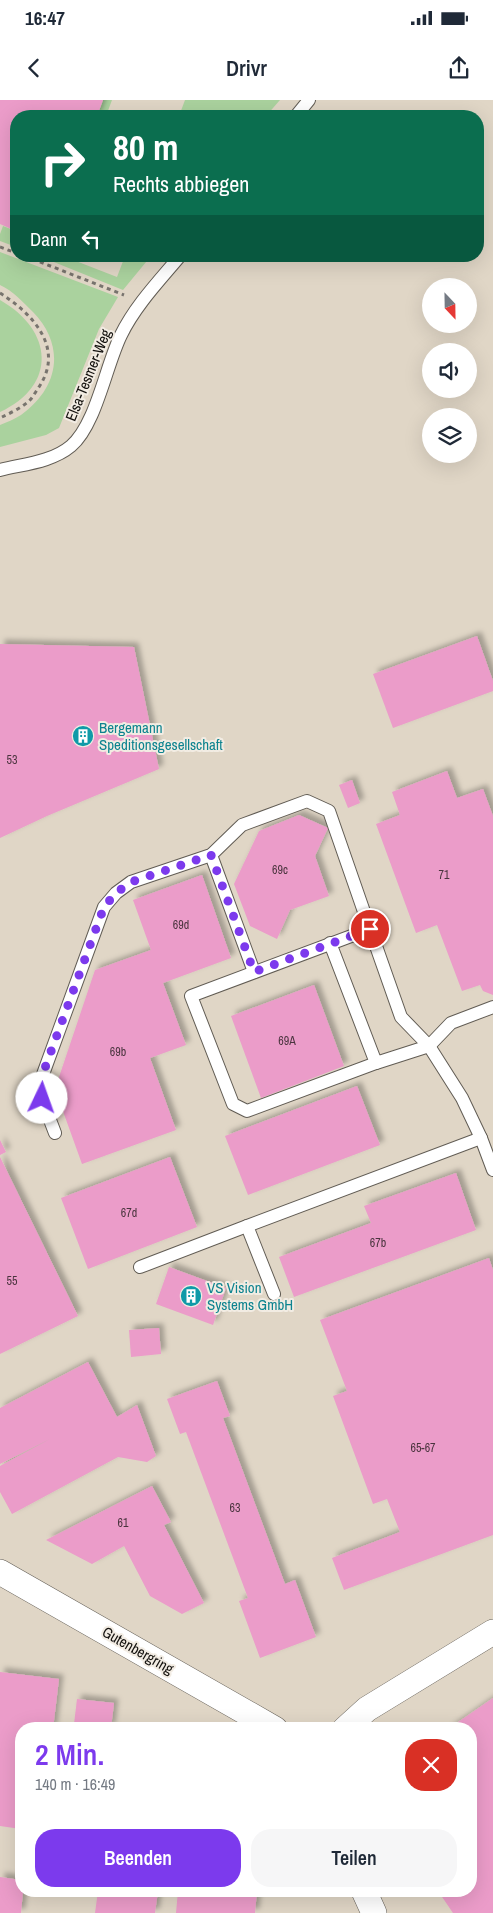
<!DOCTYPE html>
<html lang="de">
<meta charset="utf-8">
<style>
:root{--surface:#fff;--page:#f6f6f7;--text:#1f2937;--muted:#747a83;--accent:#7c3aed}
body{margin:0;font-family:"Archivo Narrow",sans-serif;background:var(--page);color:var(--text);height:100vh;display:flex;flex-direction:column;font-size:19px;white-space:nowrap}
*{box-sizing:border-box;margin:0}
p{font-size:16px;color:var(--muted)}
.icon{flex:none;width:28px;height:28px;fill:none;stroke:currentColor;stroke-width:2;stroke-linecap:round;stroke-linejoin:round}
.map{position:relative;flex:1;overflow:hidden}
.side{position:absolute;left:15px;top:1622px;width:462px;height:175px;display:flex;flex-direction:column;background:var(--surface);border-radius:20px;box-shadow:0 5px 20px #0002}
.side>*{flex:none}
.guide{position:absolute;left:10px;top:10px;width:474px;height:152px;border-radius:20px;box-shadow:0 5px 20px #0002;background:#0b6e4f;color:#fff;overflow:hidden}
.needle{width:32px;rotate:158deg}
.fabs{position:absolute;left:422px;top:178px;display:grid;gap:10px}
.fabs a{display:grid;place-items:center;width:55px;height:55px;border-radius:50%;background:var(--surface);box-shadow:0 5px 20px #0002;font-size:25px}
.pin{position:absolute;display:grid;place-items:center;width:42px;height:42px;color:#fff;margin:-21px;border:2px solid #fff;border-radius:50%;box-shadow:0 1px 5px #0007}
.me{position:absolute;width:55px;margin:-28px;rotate:3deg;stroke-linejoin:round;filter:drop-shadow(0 0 4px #0008)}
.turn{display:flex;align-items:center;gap:18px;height:105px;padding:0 20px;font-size:22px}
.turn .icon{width:65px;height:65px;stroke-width:2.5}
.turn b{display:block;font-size:35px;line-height:42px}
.then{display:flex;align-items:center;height:48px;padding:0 20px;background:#0003;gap:10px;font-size:19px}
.round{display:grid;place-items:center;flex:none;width:52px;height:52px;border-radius:20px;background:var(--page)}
.head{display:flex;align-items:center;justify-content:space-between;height:85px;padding:0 20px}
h1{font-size:30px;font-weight:600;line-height:38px;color:var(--accent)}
.action{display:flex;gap:10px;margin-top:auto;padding:10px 20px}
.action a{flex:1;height:58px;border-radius:20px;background:var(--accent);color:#fff;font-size:20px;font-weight:600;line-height:58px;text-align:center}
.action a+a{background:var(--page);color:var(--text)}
.status{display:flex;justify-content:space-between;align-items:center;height:35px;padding:0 25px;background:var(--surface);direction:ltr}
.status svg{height:14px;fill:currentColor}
header{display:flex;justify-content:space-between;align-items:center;height:65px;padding:0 20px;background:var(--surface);font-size:22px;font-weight:600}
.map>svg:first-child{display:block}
</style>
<div class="status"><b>16:47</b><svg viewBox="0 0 49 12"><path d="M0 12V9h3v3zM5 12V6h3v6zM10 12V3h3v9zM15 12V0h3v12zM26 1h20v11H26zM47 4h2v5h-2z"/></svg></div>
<header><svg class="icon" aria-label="back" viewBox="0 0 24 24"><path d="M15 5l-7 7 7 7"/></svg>Drivr<svg class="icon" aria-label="share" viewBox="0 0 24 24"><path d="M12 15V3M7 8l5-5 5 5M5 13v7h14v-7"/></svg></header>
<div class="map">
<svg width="493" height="1813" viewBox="0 0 493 1813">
<defs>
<filter id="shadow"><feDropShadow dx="4.5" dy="-4.5" stdDeviation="2.5" flood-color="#0004"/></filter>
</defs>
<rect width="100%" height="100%" fill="#e5dfd6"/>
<path fill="#e0d6c6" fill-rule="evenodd" d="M0,0H493V1813H0ZM16,16H478V156H16ZM431,186H469V224H431ZM431,251H469V289H431ZM431,316H469V354H431ZM21,1629H471V1791H21Z"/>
<g fill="#aad29e">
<path d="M103,0H112L106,16H97Z"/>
<path d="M185,0H280L266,16H179Z"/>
<path d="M3,126L16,131V147L0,141V134Z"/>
<path d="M0,152L118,197L99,229L59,328L46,335L0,347V325C7,322 15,319 21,315C59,288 66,246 33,212C23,202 13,191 0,185Z"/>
<path d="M39,156H63L117,177L125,156H151L123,190Z"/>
<path d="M0,200C53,230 58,285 0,312Z"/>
</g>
<g fill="#eb9cc9" filter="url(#shadow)">
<path d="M0,0H103L97,16H16V131L0,124Z"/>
<path d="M477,536L493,581V591L393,628L373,574Z"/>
<path d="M0,544L134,547L159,669L47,716L0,738Z"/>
<path d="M447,671L457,698L483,689L493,716V895L483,891L480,885L462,891L437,825L416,833L376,724L400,715L392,692Z"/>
<path d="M352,680L360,703L348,708L339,685Z"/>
<path d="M299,715L328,728L315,756L329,796L290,810L277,839L250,826L234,784L259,731Z"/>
<path d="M202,775L231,858L163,883L186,945L150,958L176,1030L82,1064L55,989L95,870L151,850L133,800Z"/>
<path d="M314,885L344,966L261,998L231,916Z"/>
<path d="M357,986L380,1045L248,1095L225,1036Z"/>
<path d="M0,1040L6,1052L0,1055Z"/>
<path d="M0,1057L78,1216L0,1254Z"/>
<path d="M170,1057L197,1127L88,1169L61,1098Z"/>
<path d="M456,1073L476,1130L294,1197L279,1157L371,1123L364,1106Z"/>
<path d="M489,1158L493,1170V1435L344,1490L332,1458L400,1432L387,1399L373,1404L333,1296L347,1291L320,1220Z"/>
<path d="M169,1167L226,1188L213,1225L156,1204Z"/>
<path d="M159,1228L161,1254L131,1257L129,1230Z"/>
<path d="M88,1262L117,1317L137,1305L156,1356L147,1362L118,1357L12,1414L0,1392V1366L50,1339L0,1364V1308Z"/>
<path d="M217,1281L230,1316L223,1318L285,1484L295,1480L316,1537L260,1558L239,1501L248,1498L186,1332L180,1334L167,1299Z"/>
<path d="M152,1386L171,1422L164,1425L204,1503L182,1514L150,1496L124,1446L92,1464L46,1440Z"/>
<path d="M0,1572L59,1579L53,1629H21V1729L0,1726Z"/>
<path d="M493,1598V1813H453L438,1791H471V1629H448Z"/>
<path d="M77,1599L114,1603L111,1628L74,1624Z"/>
<path d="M0,1777L21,1780V1791H23L21,1813H0Z"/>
<path d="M98,1791H158L155,1813H95Z"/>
<path d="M178,1791H257L255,1813H176Z"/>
</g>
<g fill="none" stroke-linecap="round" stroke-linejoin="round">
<g stroke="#615c54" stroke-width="14">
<g id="lane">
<path d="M296,16L309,0"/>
<path d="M0,370C24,364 52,362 71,346C96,325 106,265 121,235C135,206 159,181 180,156"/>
<path d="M211,755L254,872"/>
<path d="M330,843L376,963L429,946L451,923L493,907"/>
<path d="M376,963L247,1011L233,1004L191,896L370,829L401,917L429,946L462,998L481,1038L493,1070"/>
<path d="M55,1033L42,999V977L104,807L116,793L131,782L211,755L242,725L307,701L329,711L370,829"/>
<path d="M140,1167L247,1126"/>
<path d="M274,1194L247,1126L481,1038"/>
</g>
</g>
<g stroke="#615c54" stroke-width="26">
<g id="street">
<path d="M0,1472L275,1629"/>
<path d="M345,1629L367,1609L493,1532"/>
<path d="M364,1791L374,1813"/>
</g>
</g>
<g stroke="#78746e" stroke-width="3" stroke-dasharray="4 4" stroke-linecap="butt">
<path d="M0,147L16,153"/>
<path d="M25,156L124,195"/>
<path d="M0,193C33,214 65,248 39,287C36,291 33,297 30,300C22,308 10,313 0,318"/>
</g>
<use href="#lane" stroke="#fff" stroke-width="12"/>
<use href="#street" stroke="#fff" stroke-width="25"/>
</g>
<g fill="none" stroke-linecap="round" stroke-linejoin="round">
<path stroke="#7c3aed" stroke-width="9" stroke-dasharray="0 16.2" d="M42,998V976L104,807L116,793L131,782L211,755L254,872L370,829"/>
</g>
<defs>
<g id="building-disc" transform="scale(1.125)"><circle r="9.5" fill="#0f9aa8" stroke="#f2ece3"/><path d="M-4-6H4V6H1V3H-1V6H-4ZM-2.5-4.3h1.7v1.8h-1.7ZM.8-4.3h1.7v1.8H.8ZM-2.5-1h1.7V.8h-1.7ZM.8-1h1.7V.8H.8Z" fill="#fff"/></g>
</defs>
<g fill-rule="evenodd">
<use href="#building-disc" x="83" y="636"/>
<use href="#building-disc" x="191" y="1196"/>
</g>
<g text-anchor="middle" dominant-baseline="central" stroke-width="4" stroke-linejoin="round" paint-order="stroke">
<g font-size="12" fill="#4a343e">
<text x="12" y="660">53</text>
<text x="280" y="770">69c</text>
<text x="444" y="775">71</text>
<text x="181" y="825">69d</text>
<text x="287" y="941">69A</text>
<text x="118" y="952">69b</text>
<text x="129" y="1113">67d</text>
<text x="378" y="1143">67b</text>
<text x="12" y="1181">55</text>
<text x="423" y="1348">65-67</text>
<text x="235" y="1408">63</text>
<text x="123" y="1423">61</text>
</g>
<g font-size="15" fill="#14120f" stroke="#f2ece3">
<text transform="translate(88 275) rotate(-68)">Elsa-Tesmer-Weg</text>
<text transform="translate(138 1550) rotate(30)">Gutenbergring</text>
</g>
<g font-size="15" fill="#0d838f" stroke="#f2ece3" text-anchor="start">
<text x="99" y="627">Bergemann<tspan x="99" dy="17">Speditionsgesellschaft</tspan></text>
<text x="207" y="1187">VS Vision<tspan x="207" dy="17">Systems GmbH</tspan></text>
</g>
</g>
</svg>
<div class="fabs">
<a><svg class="needle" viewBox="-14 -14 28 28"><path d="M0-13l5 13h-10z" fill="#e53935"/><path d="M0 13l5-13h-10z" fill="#747a83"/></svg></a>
<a><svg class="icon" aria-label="sound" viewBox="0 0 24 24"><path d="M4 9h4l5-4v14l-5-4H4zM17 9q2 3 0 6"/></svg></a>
<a><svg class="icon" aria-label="layers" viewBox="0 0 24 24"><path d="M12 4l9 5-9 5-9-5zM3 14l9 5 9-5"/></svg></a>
</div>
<div class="pin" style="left:370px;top:829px;background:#d93025"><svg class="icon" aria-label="arrive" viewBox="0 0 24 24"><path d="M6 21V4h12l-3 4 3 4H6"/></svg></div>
<svg class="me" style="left:42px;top:998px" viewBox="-20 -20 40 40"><circle r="19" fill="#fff"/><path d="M0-13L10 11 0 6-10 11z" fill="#7c3aed"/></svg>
<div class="guide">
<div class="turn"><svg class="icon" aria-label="right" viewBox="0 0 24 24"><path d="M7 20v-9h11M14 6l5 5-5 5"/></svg><div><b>80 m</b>Rechts abbiegen</div></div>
<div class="then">Dann<svg class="icon" aria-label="left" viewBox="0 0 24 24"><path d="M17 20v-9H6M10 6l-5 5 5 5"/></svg></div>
</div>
<section class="side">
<div class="head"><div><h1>2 Min.</h1><p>140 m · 16:49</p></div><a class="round" style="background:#d93025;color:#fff"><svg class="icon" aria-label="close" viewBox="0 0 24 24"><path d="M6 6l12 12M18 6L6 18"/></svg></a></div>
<div class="action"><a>Beenden</a><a>Teilen</a></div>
</section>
</div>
